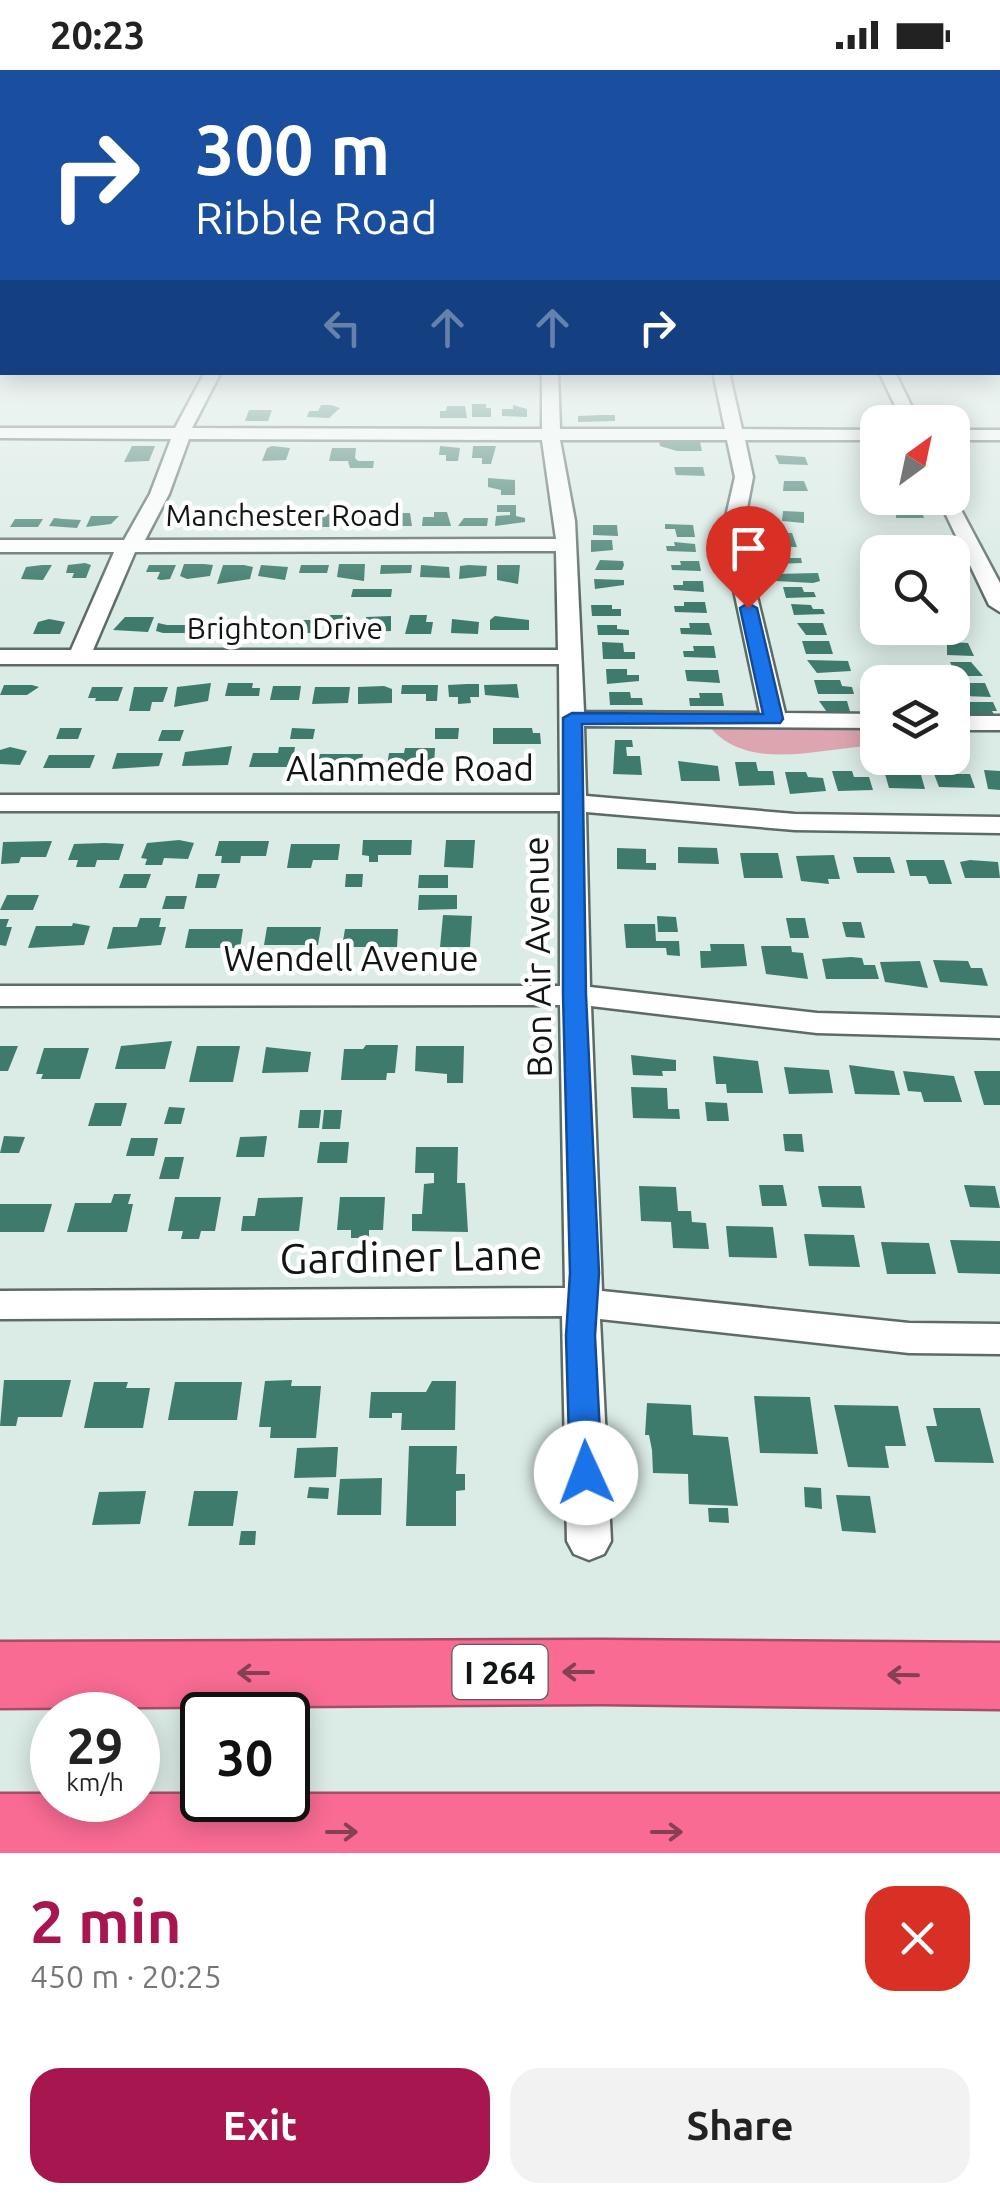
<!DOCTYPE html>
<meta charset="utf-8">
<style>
:root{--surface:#fff;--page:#f2f2f2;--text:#222;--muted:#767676;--accent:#a81650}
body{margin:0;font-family:Ubuntu,sans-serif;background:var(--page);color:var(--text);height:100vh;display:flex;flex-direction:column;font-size:38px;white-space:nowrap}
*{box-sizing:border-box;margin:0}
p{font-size:32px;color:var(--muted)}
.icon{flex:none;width:55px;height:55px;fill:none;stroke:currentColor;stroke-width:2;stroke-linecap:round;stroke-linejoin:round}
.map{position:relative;height:1783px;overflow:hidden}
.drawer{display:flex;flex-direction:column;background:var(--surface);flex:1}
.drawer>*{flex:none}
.top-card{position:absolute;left:0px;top:0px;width:1000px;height:305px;box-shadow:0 5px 25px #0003;background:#1a4fa0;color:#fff;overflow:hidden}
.needle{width:65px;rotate:33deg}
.controls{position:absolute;left:860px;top:335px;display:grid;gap:20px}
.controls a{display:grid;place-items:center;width:110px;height:110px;border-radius:20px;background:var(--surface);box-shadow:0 5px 25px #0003;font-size:50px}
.speed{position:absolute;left:30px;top:1622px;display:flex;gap:20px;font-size:50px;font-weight:700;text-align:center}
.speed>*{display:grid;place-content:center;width:130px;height:130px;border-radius:50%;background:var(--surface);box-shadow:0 5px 25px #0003;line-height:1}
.speed small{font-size:25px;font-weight:400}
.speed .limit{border:5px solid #111;border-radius:15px;background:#fff;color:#111}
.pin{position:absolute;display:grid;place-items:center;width:85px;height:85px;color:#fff;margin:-102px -42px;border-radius:50% 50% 50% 0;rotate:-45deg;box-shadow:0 0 10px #0007}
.pin .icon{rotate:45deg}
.me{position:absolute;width:110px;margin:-55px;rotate:358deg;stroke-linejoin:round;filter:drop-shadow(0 0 8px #0008)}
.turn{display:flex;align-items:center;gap:35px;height:210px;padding:0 30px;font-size:45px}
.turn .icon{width:130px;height:130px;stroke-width:2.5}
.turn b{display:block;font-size:70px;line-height:85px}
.lanes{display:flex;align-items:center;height:95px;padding:0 30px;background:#0003;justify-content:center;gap:50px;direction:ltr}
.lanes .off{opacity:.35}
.round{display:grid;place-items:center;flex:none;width:105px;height:105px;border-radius:30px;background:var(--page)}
.overview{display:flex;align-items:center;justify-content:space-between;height:170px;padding:0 30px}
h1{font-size:60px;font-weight:700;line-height:75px;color:var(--accent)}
.button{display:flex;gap:20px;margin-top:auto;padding:20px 30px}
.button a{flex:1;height:115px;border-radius:30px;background:var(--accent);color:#fff;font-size:40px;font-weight:700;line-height:115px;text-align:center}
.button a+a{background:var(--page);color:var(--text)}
.status{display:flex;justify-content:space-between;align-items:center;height:70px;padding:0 50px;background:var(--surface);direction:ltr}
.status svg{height:28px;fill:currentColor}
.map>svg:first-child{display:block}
</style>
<div class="status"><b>20:23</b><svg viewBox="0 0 49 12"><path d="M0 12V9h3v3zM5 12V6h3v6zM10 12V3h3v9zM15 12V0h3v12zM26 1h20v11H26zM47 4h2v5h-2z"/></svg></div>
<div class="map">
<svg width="1000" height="1783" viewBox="0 0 1000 1783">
<rect width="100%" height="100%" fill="#dbebe6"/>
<path fill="#dda5b0" d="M709,656L877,657V676C824,676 749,705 709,656Z"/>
<g fill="#3e7b6c">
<path d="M472,334H486V338H491V347H472Z"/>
<path d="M321,335H331L340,338L329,348L307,347L309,341H318Z"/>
<path d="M513,335L527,339V347L502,346V339H513Z"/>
<path d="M447,336H465L467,348H440V341H446Z"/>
<path d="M249,340H272L268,351H245Z"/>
<path d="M601,345H615V351L578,352V346Z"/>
<path d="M659,371L700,372L702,381H677L660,376Z"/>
<path d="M132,376H155L149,391L124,392Z"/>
<path d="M272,376L290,378L286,390L262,391L267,378Z"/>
<path d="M440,376L460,378L458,391H446V385H439Z"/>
<path d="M473,376H496L491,394H482V388H472Z"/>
<path d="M332,378H356L355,388L358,391H374L373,398H350L348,391H329Z"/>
<path d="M775,385L805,387L808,395L779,394Z"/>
<path d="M674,397H703L705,406L676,405Z"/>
<path d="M488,408L515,410V425H501V420L488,417Z"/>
<path d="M784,411H804L808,421H783Z"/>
<path d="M497,435H516V446L525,448V452L495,456L496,446L510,445V442H497Z"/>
<path d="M896,437L920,438L924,448H896Z"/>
<path d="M358,441H380L378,456L355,458Z"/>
<path d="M783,441L804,442V453L782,451Z"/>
<path d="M434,442H447L451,456H422L423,447H434Z"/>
<path d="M392,443H410L412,456H390Z"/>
<path d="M323,444H338L335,457H311L313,449H322Z"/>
<path d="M227,445H252L248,458H223Z"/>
<path d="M91,446H119L111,454L86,457Z"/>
<path d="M274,447H297L302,450L300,457H272Z"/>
<path d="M54,448L63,449L81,450L77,458L49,456Z"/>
<path d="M464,448H488L487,456H458Z"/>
<path d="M15,449H43L38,457H10Z"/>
<path d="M665,454L693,455L695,467H677L675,459H665Z"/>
<path d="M593,455H617L618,466L593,465Z"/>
<path d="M757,462L792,463L797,477H761Z"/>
<path d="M899,469H918L927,480H895L891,471Z"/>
<path d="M591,470H612L613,480L591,482Z"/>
<path d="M674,472L695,474L696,482L667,481L666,476H675Z"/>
<path d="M770,484H789L790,488H801L802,493L773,494Z"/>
<path d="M600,490L623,491L624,495L622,500H595Z"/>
<path d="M680,491H699L701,501L672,500L671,495H681Z"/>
<path d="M85,493L91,495L86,508H72L74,503H66L68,495Z"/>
<path d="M184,494H204L213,495L210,506L187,509L180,506Z"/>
<path d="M339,494H365L364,511L337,507Z"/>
<path d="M42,495H52L43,510L21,509L26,497Z"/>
<path d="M149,495H176L170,509L161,510L157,509L160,502H146Z"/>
<path d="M223,495H244L253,497L250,509L217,514Z"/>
<path d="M261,495L288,497L285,510L258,506Z"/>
<path d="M301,495H329L327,503H299Z"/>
<path d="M381,495H412L411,503L380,504Z"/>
<path d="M421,495L449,497L450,508L420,507Z"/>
<path d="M469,495L487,496L486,506L459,509L460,496Z"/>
<path d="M497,495H520L518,514L497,510Z"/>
<path d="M818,503L820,511L813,513L776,511L774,504Z"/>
<path d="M594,509L624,510V515L595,519Z"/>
<path d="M683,511H703L704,522L674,520L673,515H683Z"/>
<path d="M783,517H802L804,522H814L816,527L786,528Z"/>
<path d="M353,519H392L391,527H351Z"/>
<path d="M684,532H705L707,543L675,542L674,536H684Z"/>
<path d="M791,534L811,535L813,539H823L825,544L794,545Z"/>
<path d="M591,535H612V539H621V546H592Z"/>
<path d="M330,545H347L346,552H356L354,564L326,563Z"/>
<path d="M410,545H427L426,552H433L431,564H405Z"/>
<path d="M391,546V561L366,562V547Z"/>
<path d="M495,546L529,550V560H490V550Z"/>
<path d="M125,547H154L148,562L113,560Z"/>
<path d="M49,549L65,552L60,564H33L38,552Z"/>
<path d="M452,549L479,552L478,564L451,563Z"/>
<path d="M249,550H278L275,563L245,565Z"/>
<path d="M305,550H317L316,563H288L291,553Z"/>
<path d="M952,550L965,566H939L936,558H952Z"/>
<path d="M205,551H235L232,563H213L202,561Z"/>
<path d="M158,553L167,555H193L192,561L184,563H163L156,561Z"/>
<path d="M689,553H709L712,565L681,564L680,558H690Z"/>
<path d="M797,553H823L827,565H806Z"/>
<path d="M597,555H617V559L629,560V565H598Z"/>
<path d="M802,571H829L833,584H806Z"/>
<path d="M602,572L623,573L624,582H635V589H603Z"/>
<path d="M947,572L968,573L974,586L947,585Z"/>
<path d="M693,576H714L716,588L684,587L683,581H694Z"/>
<path d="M807,590L848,591L851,601L817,603Z"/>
<path d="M950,592H971L983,606H956Z"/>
<path d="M606,599H627V605H639V611L607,614Z"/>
<path d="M685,600H718L720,613L687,611Z"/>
<path d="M814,610H840L842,616L852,617L854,624H818Z"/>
<path d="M211,613L208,631L174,637L177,617Z"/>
<path d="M228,613H253L252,618H260L259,626H225Z"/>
<path d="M955,613H985L991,627L964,626Z"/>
<path d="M467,614H479V627H470L471,633L458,634V627H449L448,615Z"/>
<path d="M517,614L519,628L485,625L484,615Z"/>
<path d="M4,615H32L39,617L27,625H0Z"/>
<path d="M402,615H438L437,631H426V624H401Z"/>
<path d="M273,616H301L299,630H270Z"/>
<path d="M384,616L392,619V633L358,634V617Z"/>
<path d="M92,617H123L118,631H95L96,628H88Z"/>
<path d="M134,617H168L163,632H152L150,641H129Z"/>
<path d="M315,617H350L348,633L312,634Z"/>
<path d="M609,622H630L631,628H642L643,635H610Z"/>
<path d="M699,623H722L724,636H690L689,628H700Z"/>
<path d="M819,631H847L851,645H829Z"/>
<path d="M966,632H993L997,641H992L995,646H972L962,643L959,636H968Z"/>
<path d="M60,658H82L78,669H56Z"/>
<path d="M292,658L315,659L313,669H290Z"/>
<path d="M435,658H459L458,669H435Z"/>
<path d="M493,658H532L533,663H540L541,674H493Z"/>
<path d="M162,660H184L180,671H158Z"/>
<path d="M615,670H632L633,677H626L627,686H640L642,705L613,704Z"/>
<path d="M232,676L228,695L182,696L185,682Z"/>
<path d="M10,677L27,681L20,695L0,694V680Z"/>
<path d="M279,677H295L294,683H299L297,697H249L253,683H278Z"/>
<path d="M405,678H435L434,696H387L389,683H404Z"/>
<path d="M117,683H163L159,696L112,699Z"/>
<path d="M320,684H363L361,697H317Z"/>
<path d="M49,685H95L90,698H43Z"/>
<path d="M678,691L718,696L720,711H681Z"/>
<path d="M735,692H756L758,701H773L775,715L739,716Z"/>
<path d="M984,700L1000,701V720L988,719Z"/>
<path d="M832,701H852L854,707H869L873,720L838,721Z"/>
<path d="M785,702H806L808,707L823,708L826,721L790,724Z"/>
<path d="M885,704L921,705L925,719L889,718Z"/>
<path d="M934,704H970L975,718L939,717Z"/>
<path d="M179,770L194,773L188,789L164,788L162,795H145L147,789L141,788L147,773Z"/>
<path d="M363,770H412L411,785H378V792H369V786L362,785Z"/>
<path d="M446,770H475L473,798L444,797Z"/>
<path d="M52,771L46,787H21L19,793L1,794L3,772Z"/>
<path d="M219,771H269L266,786H241L240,793H221L222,786H215Z"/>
<path d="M74,774L105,773L124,774L119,790H97L95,797H76L78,790H68Z"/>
<path d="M291,774H340L338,790H313L311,798H287Z"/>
<path d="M678,777L717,778L719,794L678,793Z"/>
<path d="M617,778L646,779V793H656V800L617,799Z"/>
<path d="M740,783H778L783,808H744Z"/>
<path d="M834,785L840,809H828L829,814L801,811L796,786Z"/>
<path d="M853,787H890L895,803H857Z"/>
<path d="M906,790H944L952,814H929L926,806H910Z"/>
<path d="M970,790L998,792L1000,808H965L960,792Z"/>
<path d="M124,804H151L146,818H119Z"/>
<path d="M198,804H220L216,818H195Z"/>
<path d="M346,804H363L362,817H345Z"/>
<path d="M419,805H448V818H418Z"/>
<path d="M7,825H39L33,840H0Z"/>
<path d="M419,825H457V839L418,840Z"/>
<path d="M166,826H187L184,839H162Z"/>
<path d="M443,845L472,846L470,877H440Z"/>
<path d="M657,846L676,847L678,862H658Z"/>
<path d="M140,848H161L159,857H166L161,875L107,879L113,857H137Z"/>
<path d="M786,848H805L809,868H790Z"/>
<path d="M0,849H9L6,857H12L6,876L0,875Z"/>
<path d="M842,852H861L865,868L846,867Z"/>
<path d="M73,853L90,856L84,875L28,878L36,856H72Z"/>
<path d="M624,854H655L656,871H679L680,886L667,885L666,878H626Z"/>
<path d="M267,857H321L318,875H264Z"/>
<path d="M189,859H243L240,878H185Z"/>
<path d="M345,859H398L397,877H342Z"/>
<path d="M710,874H744L747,896L701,898L700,881H711Z"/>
<path d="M761,876H791L792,882L803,883L808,909L766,904Z"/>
<path d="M851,887L862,888L864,895H875L879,909H826L822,889Z"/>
<path d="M933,890L968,891L971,898H982L988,916L940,912Z"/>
<path d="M920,891L928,918L885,912L880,892Z"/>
<path d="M172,971L165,999H115L121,976Z"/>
<path d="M366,975H398L395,1003H387L386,1010H341L344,979H363Z"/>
<path d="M0,976H18L8,1001H0Z"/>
<path d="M197,976H240L233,1012H189Z"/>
<path d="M416,976H464L463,1013H447V1004L415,1001Z"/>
<path d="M266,977L311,982L308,1002L262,1003Z"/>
<path d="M44,978H89L80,1009H41L43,1004H36Z"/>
<path d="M631,985L676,990V1001H662L663,1006L633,1005Z"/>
<path d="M713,986L758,991L763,1023H727L726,1014H716Z"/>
<path d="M849,995L894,1001L900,1025L855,1024Z"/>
<path d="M784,997L829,1000L833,1023L789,1024Z"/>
<path d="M903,1001L954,1006L962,1032H924L921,1022L908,1021Z"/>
<path d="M974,1001H1000V1035H984Z"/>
<path d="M631,1017L667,1018L668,1039H679L680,1049L633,1048Z"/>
<path d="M705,1032L727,1033L729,1051H707Z"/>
<path d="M95,1033H127L121,1056H88Z"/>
<path d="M169,1037L185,1038L181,1054H164Z"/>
<path d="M300,1040H321L319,1058H298Z"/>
<path d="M324,1040H342L340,1059H322Z"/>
<path d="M783,1064H802L804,1082L785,1081Z"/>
<path d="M4,1066L25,1067L19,1083H0Z"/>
<path d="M267,1066L264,1087H236L240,1067Z"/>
<path d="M131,1068H158L154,1086H126Z"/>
<path d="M320,1072H349L347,1093H317Z"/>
<path d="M416,1077H458L457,1113H465L468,1162L412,1161V1144H422L424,1114L434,1113V1103H415Z"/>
<path d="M165,1087H184L179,1109H159Z"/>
<path d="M759,1115H783L787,1136H762Z"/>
<path d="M964,1115L995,1116L1000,1138L970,1137Z"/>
<path d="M639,1116L676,1117L678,1141H691L692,1152L706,1153L709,1179L673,1178L671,1152L641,1151Z"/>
<path d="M818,1116H861L865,1138L822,1137Z"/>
<path d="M114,1124H131L128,1134H133L127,1162H67L75,1133H111Z"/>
<path d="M175,1127H221L215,1161H201L199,1169H181L183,1161H168Z"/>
<path d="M303,1127L299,1161H241L243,1146H255L258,1128Z"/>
<path d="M340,1127H385L383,1160H369V1168H351V1160H337Z"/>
<path d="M0,1134H52L44,1162H0Z"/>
<path d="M726,1156L773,1157L777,1188L729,1187Z"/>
<path d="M804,1164L854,1165L860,1197L809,1196Z"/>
<path d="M950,1170L1000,1171V1204L958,1203Z"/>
<path d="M881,1172L929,1173L936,1204H887Z"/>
<path d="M4,1310H71L62,1347H18L16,1356H0Z"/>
<path d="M292,1310L291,1316H321L316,1368H270L271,1357H259L265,1311Z"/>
<path d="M432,1311H456L455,1360H401L402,1343H392V1348H369L371,1322H426Z"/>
<path d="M94,1312H128L126,1318H150L143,1358H84Z"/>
<path d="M175,1312H242L237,1350H168Z"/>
<path d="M754,1326L810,1327L818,1384L760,1383Z"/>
<path d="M647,1333L691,1335L693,1365L728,1367L738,1436L689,1434L688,1404L653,1403L652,1380L649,1365H645Z"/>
<path d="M834,1335L898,1336L906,1376H885L889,1398L848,1397Z"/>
<path d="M933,1338H980L994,1393L935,1392L926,1356H937Z"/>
<path d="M409,1376H457L456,1404H465V1420L456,1421V1456H406Z"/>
<path d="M332,1377H338L336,1407L294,1408L297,1378Z"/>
<path d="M382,1408L381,1445H337L340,1409Z"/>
<path d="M309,1417L329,1418L328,1429L307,1428Z"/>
<path d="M804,1417L821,1418L822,1439L805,1437Z"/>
<path d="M146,1421L140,1454L92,1455L99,1422Z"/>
<path d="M194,1421H238L233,1456H188Z"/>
<path d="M836,1425L870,1426L876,1463L842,1461Z"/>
<path d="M708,1438H728L729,1453L709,1452Z"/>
<path d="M241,1461H256L255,1475H239Z"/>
</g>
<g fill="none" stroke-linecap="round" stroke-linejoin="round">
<g stroke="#5d6b67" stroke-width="5">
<g id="minor">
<path d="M205,302H221L192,358L542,359V302H558L560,359H725L713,302H729L742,359L878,360V370H745L753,407L742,464L785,643L878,644V658L584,656L586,726L795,744L1000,747V763L795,760L586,742L590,917L817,943L1000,948V968L817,963L591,936L602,1221L909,1253L1000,1254V1284L909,1283L600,1249L611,1471L604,1484L589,1490L574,1484L567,1471L562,1246L0,1249V1221L565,1218L560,935L0,936V916H560V741H0V725H560L559,594H0V580H71L114,482H0V470H124L150,424L171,369L0,368V358H175ZM189,369L542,370L556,469L145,470L169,424ZM560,370H727L735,407L722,464L760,643L584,642L575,451ZM556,481L558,580H93L135,482Z"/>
<path d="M879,302H895L919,352H903Z"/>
<rect x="952" y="360" width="48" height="10"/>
<path d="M952,423L1000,513V542L989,535L938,428H952Z"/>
<rect x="952" y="646" width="48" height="14"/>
</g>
</g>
<g stroke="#a84d67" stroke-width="5">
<g id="highway">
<path d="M602,1570L1000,1573V1639L602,1634L0,1638V1572Z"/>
<path d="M0,1724H52V1730H138V1724H202V1730H288V1724H1000V1783H0Z"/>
</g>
</g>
<use href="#minor" fill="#fff" fill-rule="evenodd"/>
<use href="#highway" fill="#f96b93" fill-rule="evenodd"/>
</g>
<defs><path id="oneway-shaft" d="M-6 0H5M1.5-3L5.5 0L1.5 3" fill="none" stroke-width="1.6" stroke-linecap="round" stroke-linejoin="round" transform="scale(2.5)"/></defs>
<g stroke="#854054">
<use href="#oneway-shaft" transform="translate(578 1602) rotate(180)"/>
<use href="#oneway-shaft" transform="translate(253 1603) rotate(180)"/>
<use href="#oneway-shaft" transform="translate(903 1605) rotate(-179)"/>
<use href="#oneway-shaft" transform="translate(342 1762)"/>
<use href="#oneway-shaft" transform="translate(667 1762)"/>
</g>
<linearGradient id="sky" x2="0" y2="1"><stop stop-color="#72abc4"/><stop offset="0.53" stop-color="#eff6f4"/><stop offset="1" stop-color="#eff6f4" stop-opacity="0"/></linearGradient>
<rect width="1000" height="530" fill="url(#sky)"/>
<path fill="#1a73e8" stroke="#114b97" stroke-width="2.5" d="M748,533L757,538L783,649L780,653L582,654L586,925L599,1203L595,1266L602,1403L597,1412L586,1416L575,1412L570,1403L566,1266L570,1203L563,925V648L572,643L763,644L740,538Z"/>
<g text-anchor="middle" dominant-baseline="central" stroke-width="9" stroke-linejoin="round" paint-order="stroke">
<g font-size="30" fill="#111615" stroke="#fff">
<text x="283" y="445">Manchester Road</text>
<text x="285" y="558">Brighton Drive</text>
</g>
<rect fill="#fff" stroke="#585c5b" stroke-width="2.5" x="452.5" y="1575" width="95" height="54" rx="8"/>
<g font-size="32" font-weight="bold" fill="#111615">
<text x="500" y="1602">I 264</text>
</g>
<g font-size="35" fill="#111615" stroke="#fff">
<text x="410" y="698">Alanmede Road</text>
<text transform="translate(537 887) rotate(-91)">Bon Air Avenue</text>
<text x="351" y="888">Wendell Avenue</text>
</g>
<g font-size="42" fill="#111615" stroke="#fff">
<text transform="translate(411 1186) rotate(-1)">Gardiner Lane</text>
</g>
</g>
</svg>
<div class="controls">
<a><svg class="needle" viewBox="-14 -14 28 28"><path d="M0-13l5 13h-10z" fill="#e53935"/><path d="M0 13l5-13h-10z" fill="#767676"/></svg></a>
<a><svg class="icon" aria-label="search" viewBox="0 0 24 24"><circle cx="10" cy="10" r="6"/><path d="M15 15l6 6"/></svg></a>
<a><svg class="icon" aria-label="layers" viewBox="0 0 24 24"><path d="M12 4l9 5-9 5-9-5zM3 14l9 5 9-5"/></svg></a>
</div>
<div class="speed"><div>29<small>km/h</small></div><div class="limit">30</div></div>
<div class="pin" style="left:748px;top:538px;background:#d93025"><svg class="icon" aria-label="arrive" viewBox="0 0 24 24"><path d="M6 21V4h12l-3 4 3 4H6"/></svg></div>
<svg class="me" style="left:586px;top:1403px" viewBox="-20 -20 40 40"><circle r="19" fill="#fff"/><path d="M0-13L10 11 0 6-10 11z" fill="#1a73e8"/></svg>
<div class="top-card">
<div class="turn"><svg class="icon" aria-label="right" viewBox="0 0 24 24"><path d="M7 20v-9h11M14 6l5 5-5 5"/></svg><div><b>300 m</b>Ribble Road</div></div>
<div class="lanes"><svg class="icon off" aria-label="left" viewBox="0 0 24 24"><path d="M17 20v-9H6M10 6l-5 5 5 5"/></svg><svg class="icon off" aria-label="ahead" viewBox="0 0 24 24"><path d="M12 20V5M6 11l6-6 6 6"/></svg><svg class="icon off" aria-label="ahead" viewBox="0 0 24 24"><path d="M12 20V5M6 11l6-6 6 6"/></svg><svg class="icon" aria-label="right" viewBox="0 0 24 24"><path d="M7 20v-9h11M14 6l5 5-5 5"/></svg></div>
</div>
</div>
<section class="drawer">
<div class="overview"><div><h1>2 min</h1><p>450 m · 20:25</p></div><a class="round" style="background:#d93025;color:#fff"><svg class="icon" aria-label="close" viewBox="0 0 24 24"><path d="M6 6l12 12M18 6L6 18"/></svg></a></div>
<div class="button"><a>Exit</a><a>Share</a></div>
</section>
